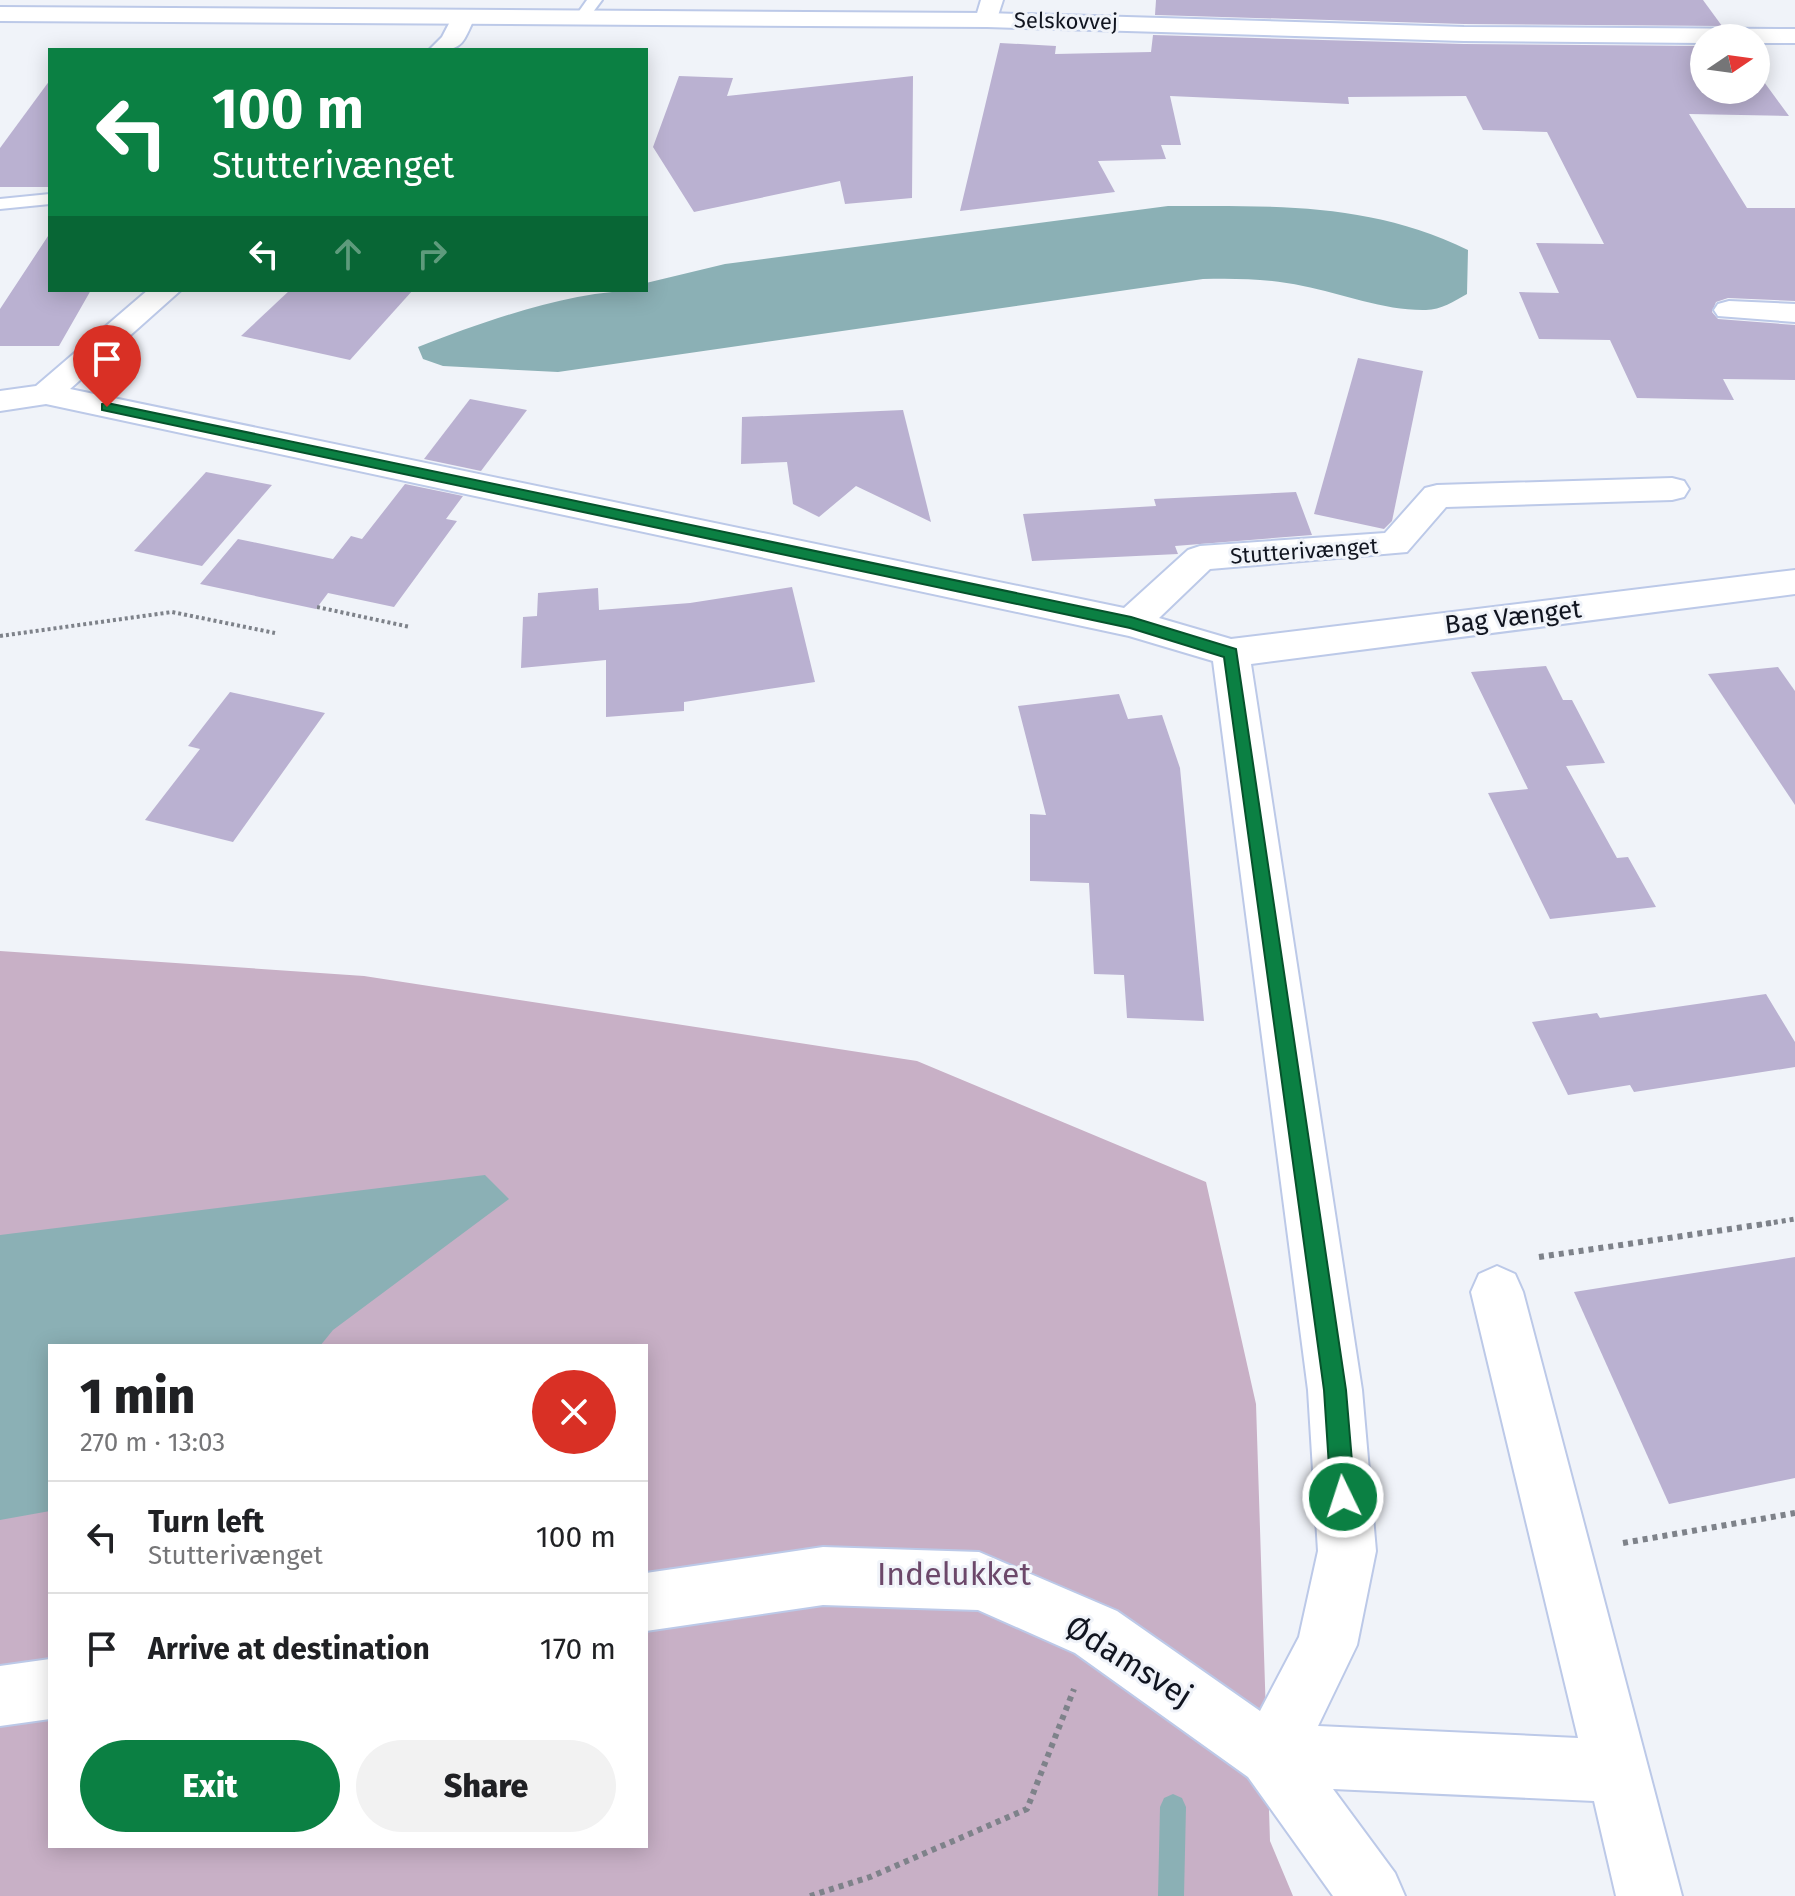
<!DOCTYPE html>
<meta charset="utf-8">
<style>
:root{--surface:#fff;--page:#f2f2f2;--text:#202124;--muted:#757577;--line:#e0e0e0;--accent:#0b8043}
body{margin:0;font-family:"Fira Sans",sans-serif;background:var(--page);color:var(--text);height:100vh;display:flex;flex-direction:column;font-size:30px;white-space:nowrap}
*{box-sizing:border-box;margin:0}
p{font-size:26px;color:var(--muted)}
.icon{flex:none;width:44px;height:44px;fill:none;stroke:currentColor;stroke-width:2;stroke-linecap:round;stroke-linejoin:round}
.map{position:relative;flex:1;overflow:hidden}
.panel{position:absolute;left:48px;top:1344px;width:600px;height:504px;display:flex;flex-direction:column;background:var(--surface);border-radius:0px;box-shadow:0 4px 20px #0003}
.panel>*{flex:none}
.banner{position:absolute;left:48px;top:48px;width:600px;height:244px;border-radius:0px;box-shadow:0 4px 20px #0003;background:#0b8043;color:#fff;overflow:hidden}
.needle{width:52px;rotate:77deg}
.tools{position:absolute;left:1690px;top:24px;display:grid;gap:16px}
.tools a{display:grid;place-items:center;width:80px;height:80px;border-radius:50%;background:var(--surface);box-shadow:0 4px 20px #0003;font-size:40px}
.pin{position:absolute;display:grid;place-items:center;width:68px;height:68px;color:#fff;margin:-82px -34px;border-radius:50% 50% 50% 0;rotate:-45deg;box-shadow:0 0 8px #0007}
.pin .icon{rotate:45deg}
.me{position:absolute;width:88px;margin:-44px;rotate:356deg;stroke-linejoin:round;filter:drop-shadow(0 0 6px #0008)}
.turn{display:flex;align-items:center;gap:28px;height:168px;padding:0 32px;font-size:36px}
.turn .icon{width:104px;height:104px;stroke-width:2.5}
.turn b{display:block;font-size:56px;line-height:68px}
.lanes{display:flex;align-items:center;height:76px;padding:0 32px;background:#0003;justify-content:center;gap:40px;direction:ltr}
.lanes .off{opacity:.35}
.round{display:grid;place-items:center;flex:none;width:84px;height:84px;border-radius:42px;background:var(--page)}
.headline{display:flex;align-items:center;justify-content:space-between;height:136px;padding:0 32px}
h1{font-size:48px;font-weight:800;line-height:60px}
.cta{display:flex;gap:16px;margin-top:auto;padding:16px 32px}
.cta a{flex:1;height:92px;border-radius:48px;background:var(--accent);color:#fff;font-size:32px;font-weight:800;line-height:92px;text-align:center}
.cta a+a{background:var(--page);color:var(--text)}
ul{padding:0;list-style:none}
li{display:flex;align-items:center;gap:24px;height:112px;padding:0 32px;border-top:2px solid var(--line)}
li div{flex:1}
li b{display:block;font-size:30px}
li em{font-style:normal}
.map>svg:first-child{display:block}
</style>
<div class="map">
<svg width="1795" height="1896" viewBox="0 0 1795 1896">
<rect width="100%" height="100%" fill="#f0f3f9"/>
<path fill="#c8b0c6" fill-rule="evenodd" d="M0,951L364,976L917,1061L1206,1182L1256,1404L1270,1841L1293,1896H0ZM50,1346H646V1846H50Z"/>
<g fill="#8bb0b5">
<path d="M1168,206C1274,206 1370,202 1468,250L1467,294C1454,301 1441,310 1426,310C1386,311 1343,294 1303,286C1270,279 1237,278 1203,279L558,372L443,366L423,359L418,347C488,320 571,290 646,290V283L725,264Z"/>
<path d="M485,1175L509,1199L333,1330L320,1346H50V1511L0,1520V1235Z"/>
</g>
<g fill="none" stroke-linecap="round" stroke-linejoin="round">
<path fill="#8bb0b5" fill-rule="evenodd" d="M1173,1794L1182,1798L1186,1807L1184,1896H1158L1160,1807L1164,1798Z"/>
</g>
<g fill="#bab1d1">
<path d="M1156,0H1703L1722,26L1464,24L1155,15Z"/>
<path d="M1153,35L1464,44L1704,46V90H1756V71L1789,116L1689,114L1747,208H1795V301L1728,298L1716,302L1712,312L1718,319L1795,325V380L1723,379L1734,400L1637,398L1610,340L1539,339L1519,292L1559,293L1536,243L1604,244L1547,132L1483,130L1466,96L1348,97L1349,104L1170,96L1181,145H1161L1166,159L1098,161L1115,192L960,211L1000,43L1056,46L1055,54L1151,52Z"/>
<path d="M679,76L733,78L727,96L913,76L912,198L845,204L840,181L694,212L653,147Z"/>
<path d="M50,80V187H0V148Z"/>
<path d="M50,233V290H91L59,346H0V309Z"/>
<path d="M290,290H413L350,360L241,336Z"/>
<path d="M1358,358L1423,371L1392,521L1384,529L1314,514Z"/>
<path d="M470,399L527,410L481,471L424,459Z"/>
<path d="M903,410L931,522L856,486L819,517L793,504L787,462L741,464L742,417Z"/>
<path d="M206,472L272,485L202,566L134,551Z"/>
<path d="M405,484L463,496L446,519L457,521L394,607L328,593L316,609L200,584L238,539L333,559L351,536L362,539Z"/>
<path d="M1296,492L1312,535L1175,546L1178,554L1032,561L1023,514L1156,506L1154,499Z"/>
<path d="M792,587L815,682L684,702V711L606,717V660L521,668L523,617L537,616L538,593L598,588L599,610L690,603Z"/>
<path d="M1546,666L1563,700H1572L1605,763L1566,766L1617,858L1628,857L1656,907L1550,919L1488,793L1528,789L1471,672Z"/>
<path d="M1778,667L1795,691V805L1708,674Z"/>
<path d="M230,692L325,713L233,842L145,820L200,749L188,746Z"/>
<path d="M1119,694L1128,719L1162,715L1180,768L1204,1021L1127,1018L1124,975L1094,974L1089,883L1030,881V814L1046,815L1018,706Z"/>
<path d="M1766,994L1795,1042V1067L1634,1092L1630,1085L1568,1095L1532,1022L1597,1013L1600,1018Z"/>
<path d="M1795,1257V1478L1669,1504L1574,1292Z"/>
</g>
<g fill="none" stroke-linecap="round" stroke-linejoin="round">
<g stroke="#bcc9e8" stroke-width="4">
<g id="lane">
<path d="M587,0H602L587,20H577L575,17Z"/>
<path d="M50,194V204L0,209V199Z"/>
</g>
</g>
<g stroke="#bcc9e8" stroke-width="4">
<g id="street">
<path d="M981,0H1003L995,25H979L975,20Z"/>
<path d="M463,10L471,12L475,17C461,47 463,50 429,50L442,37L455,12Z"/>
<path d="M148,290H181L70,389L1124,608L1188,550L1200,546L1385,533L1425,488L1437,485L1672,478L1684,481L1689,489L1684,497L1672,500L1446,507L1407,552L1210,569L1159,618L1231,639L1795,570V594L1251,664L1362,1390L1376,1551L1357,1645L1318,1726L1578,1738L1471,1292L1479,1274L1497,1266L1515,1274L1523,1292L1682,1896H1616L1594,1801L1333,1789L1395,1873L1405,1896H1333L1248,1777L1075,1653L978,1610L823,1605L646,1631V1573L823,1547L979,1552L1117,1611L1260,1711L1299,1637L1318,1551L1308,1390L1213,661L1129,636L46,404L0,411V391L36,386Z"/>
<path d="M1729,301L1795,304V322L1718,316L1714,310L1718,304Z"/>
<path d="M50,1659V1719L0,1726V1666Z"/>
</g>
</g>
<g stroke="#bcc9e8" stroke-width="4">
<path id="secondary" d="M0,7L987,13L1464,27L1795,29V43H1756V38H1704V43L1464,41L987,27L0,21Z"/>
</g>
<g stroke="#7e828a" stroke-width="4" stroke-dasharray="3 3" stroke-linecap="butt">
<path d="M317,607L410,627"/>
<path d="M0,636L172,612L275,633"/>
</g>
<path stroke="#7e828a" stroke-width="5" stroke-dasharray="4 4" stroke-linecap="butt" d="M1758,1225L1795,1219"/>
<g stroke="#7e828a" stroke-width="6" stroke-dasharray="5 5" stroke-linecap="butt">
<path d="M1539,1257L1771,1223"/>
<path d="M1623,1543L1795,1513"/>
<path d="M810,1896L870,1877L1027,1809L1074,1689"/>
</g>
<use href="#lane" fill="#fff" fill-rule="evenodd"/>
<use href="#street" fill="#fff" fill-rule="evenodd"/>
<use href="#secondary" fill="#fff" fill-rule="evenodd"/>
</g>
<path fill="#0b8043" stroke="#07532c" stroke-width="2" d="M107,403L1131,617L1236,649L1346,1390L1355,1497L1351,1506L1343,1509L1335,1506L1331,1497L1324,1390L1224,657L1130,628L102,410V404Z"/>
<g text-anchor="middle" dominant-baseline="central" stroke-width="6" stroke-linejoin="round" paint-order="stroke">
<g font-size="22" fill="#111520" stroke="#f0f3f9">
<text transform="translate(1066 21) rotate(1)">Selskovvej</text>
<text transform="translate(1304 551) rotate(-4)">Stutterivænget</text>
</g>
<g font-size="26" fill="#111520" stroke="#f0f3f9">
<text transform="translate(1513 617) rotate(-7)">Bag Vænget</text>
</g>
<g font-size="32" fill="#6c486a" stroke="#f0f3f9">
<text x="954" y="1574">Indelukket</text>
</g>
<g font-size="32" fill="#111520" stroke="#f0f3f9">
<text transform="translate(1129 1661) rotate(32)">Ødamsvej</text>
</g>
</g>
</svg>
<div class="tools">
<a><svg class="needle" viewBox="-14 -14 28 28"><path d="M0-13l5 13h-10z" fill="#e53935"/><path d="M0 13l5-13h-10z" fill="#757577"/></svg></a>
</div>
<div class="pin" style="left:107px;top:407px;background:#d93025"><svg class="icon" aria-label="arrive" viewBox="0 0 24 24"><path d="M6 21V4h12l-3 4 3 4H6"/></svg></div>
<svg class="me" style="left:1343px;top:1497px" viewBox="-20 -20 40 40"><circle r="17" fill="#0b8043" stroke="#fff" stroke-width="3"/><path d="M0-11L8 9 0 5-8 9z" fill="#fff"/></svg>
<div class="banner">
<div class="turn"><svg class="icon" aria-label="left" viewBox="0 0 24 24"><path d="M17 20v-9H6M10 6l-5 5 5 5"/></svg><div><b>100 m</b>Stutterivænget</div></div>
<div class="lanes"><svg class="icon" aria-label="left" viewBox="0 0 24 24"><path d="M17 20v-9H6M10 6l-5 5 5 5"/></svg><svg class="icon off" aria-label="ahead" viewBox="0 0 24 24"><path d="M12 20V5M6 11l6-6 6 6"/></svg><svg class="icon off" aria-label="right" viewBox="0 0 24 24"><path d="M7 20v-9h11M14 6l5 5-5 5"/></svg></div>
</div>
<section class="panel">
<div class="headline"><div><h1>1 min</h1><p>270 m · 13:03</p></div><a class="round" style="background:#d93025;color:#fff"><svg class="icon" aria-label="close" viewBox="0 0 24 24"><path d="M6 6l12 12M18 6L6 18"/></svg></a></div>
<ul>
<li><svg class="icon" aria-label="left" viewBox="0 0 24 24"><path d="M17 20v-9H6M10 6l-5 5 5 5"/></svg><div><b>Turn left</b><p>Stutterivænget</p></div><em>100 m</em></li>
<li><svg class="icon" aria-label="arrive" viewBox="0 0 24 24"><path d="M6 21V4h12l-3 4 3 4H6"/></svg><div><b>Arrive at destination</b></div><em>170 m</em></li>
</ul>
<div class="cta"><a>Exit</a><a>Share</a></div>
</section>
</div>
